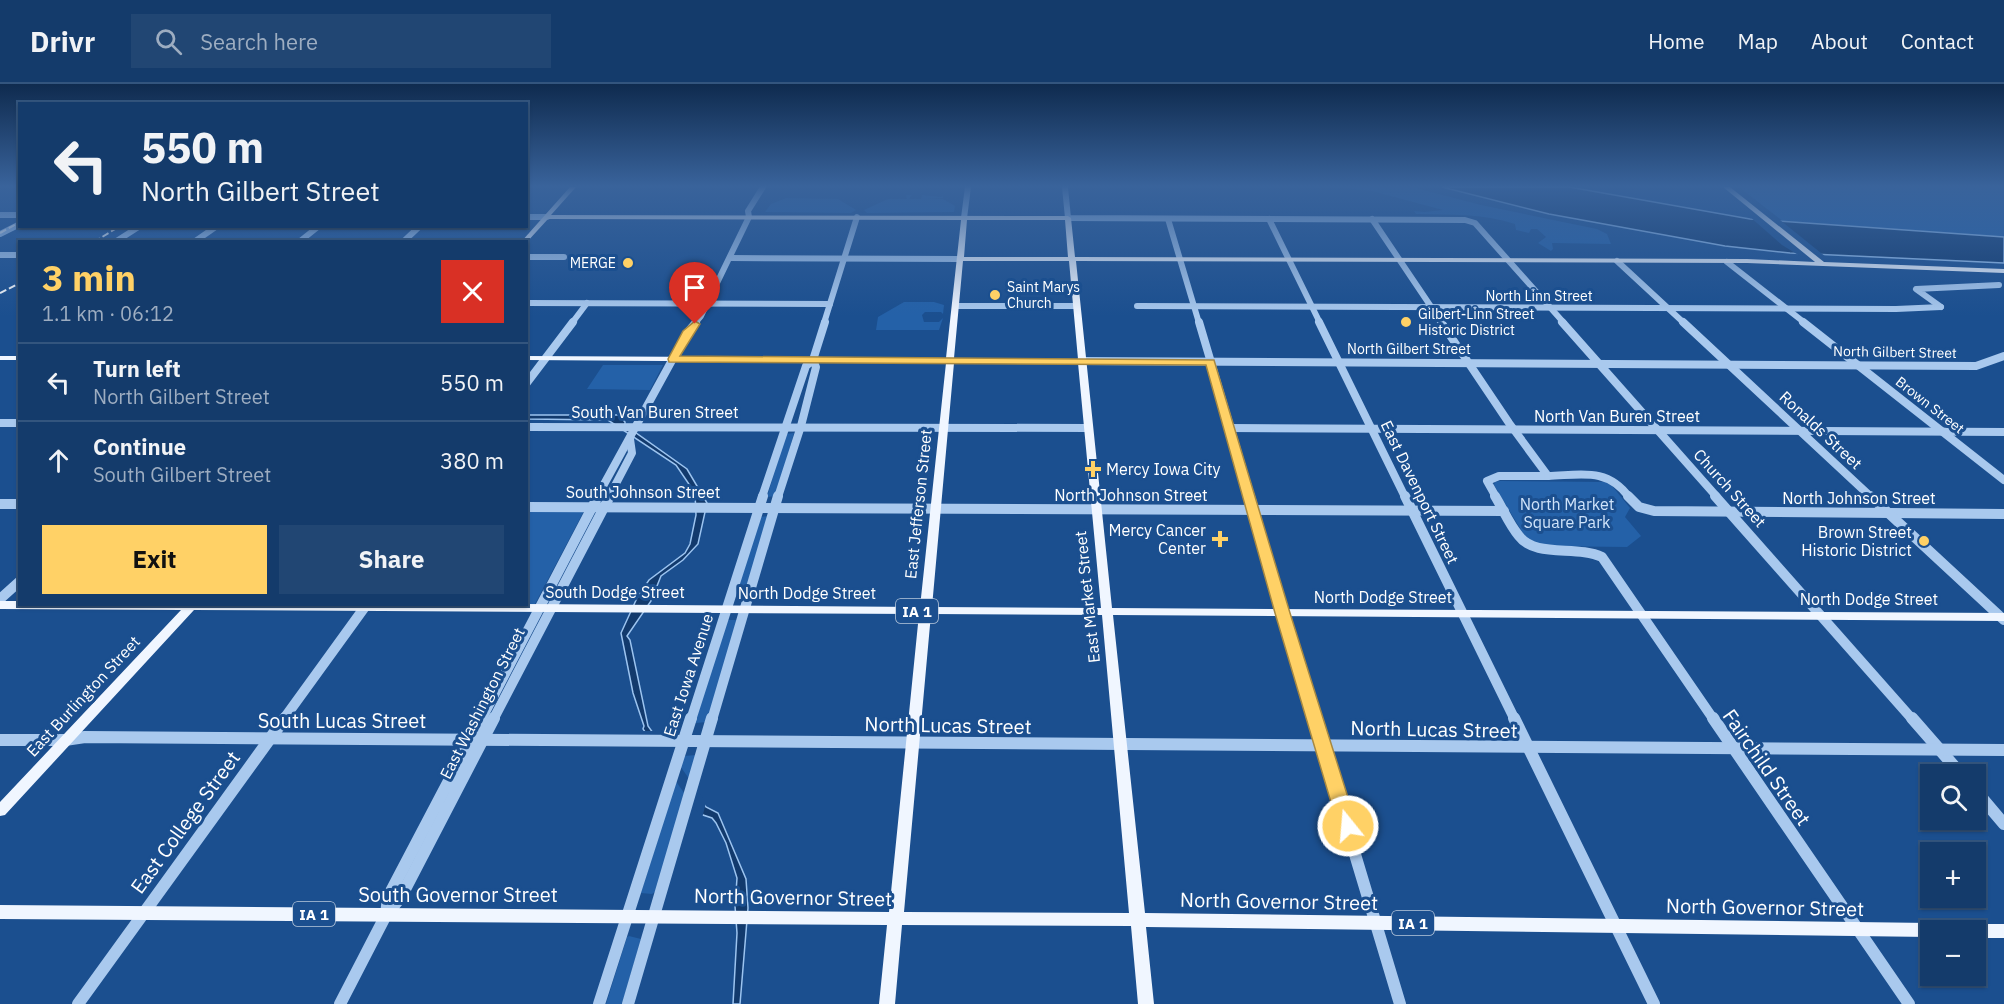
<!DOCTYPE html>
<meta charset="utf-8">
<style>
:root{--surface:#143b6b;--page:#214673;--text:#f1f3f6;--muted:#9dadc1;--line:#33557e;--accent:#ffd166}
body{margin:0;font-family:"IBM Plex Sans",sans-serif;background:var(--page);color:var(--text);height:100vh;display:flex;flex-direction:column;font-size:22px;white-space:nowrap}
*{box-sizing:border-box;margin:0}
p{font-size:20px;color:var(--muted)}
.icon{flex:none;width:33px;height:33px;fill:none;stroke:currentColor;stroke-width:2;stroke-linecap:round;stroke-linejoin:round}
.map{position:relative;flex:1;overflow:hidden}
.sheet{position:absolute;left:18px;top:156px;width:510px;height:366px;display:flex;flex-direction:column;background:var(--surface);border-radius:0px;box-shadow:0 2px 4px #0004,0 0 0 2px var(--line)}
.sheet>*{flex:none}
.banner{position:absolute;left:18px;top:18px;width:510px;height:126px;border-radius:0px;box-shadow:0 2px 4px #0004,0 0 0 2px var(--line);background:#143b6b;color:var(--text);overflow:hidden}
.buttons{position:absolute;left:1920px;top:680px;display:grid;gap:12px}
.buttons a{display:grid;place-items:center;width:66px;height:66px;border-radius:0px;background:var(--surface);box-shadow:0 2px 4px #0004,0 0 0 2px var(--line);font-size:30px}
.pin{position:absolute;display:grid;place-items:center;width:51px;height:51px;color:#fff;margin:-62px -26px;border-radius:50% 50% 50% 0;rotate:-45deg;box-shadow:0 0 6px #0007}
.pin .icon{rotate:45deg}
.me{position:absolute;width:66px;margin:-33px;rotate:343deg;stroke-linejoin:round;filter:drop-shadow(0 0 4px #0008)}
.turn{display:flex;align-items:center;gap:21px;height:126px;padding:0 24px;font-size:27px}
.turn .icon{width:78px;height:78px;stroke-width:2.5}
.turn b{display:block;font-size:42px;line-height:51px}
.round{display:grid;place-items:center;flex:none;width:63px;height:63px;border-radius:0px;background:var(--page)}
.head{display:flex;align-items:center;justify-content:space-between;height:102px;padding:0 24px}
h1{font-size:36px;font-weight:700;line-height:45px;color:var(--accent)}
.action{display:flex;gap:12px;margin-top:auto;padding:12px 24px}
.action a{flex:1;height:69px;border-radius:0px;background:var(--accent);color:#111;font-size:24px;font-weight:700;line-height:69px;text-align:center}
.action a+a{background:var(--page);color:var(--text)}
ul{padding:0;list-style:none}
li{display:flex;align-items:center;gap:18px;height:78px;padding:0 24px;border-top:2px solid var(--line)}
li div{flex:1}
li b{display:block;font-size:22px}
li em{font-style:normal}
header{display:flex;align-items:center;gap:36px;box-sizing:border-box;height:84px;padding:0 30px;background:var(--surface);border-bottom:2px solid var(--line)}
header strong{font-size:28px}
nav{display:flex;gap:33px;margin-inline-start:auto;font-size:21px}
.search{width:420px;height:54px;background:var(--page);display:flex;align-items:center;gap:15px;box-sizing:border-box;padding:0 21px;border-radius:0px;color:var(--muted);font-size:22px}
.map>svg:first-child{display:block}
</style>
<header>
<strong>Drivr</strong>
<div class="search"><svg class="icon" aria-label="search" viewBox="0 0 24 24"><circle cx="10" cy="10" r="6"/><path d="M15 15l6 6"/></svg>Search here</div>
<nav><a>Home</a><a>Map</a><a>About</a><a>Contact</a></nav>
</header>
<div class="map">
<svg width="2004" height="920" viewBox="0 0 2004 920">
<rect width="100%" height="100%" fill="#1b4f8f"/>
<g fill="#2461a8">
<path d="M1335,103H1412L1481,121L1597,145L1607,150L1611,160L1552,159L1553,165L1551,167L1538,159L1546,153L1537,145H1531L1529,149L1516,146L1515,140C1482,129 1449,131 1416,130L1414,127L1425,128L1443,126L1372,107Z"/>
<path d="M1739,103H2004V153L1784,138Z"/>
<path d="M943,110V114L927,115H943L955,122L954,128L867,129L864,126L888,115H907L906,111H912L909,115H921L922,111L942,113Z"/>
<path d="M786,114L838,115L856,126L851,129L765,128L771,120Z"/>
<path d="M904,218H934L944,221L943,230L941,228H925L922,231L924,238H939L943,234L939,246H876L878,233Z"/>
<path d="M603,281H663L650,306L587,305Z"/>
<path d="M794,349L776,412L767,413L786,350Z"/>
<path d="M1500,397L1606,398L1613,403L1630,424L1625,433L1641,452L1627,463L1540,462L1527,456L1494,401L1495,398Z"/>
<path d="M527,427H584L535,520H527Z"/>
<path d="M769,432L743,513L735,512L760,433Z"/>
<path d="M727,536H737L708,638L695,639Z"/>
<path d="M696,671L656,807L652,810L641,809L684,672Z"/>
<path d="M629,852L641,855L622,920H606L627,853Z"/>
</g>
<g fill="#123a6d" stroke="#9cc4f0" stroke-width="1.5">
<path d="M1442,103H1569L1750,135L2004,153V179L1790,169L1725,162L1549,130Z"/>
<path d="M527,331H618L625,338V341L687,385L707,419L698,460L683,476L661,492L651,517L627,552L630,556L648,642L706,723L718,729L746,795L748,824L740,920H733L737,849L735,822L737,794L726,759L716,739L712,734L703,731L643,645L644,642L633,609L621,549L637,514L649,496L685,469L690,460L696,431L695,409L676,381L608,336L527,335Z"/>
</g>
<g fill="#1b4f8f">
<path d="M1749,132L1780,136L1826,173L1800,172L1782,161Z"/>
<path d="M640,647H655L700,710L706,719L702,734Z"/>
</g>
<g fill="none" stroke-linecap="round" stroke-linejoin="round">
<g stroke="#a9c9ee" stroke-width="6">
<path d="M1065,103L1068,134L1465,136L1475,139L1564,239"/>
<path d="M0,131H20"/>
<path d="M526,133H547"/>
<path d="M964,134L968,103"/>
<path d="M1168,135L1199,239"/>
<path d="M1269,135L1320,239"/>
<path d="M1372,135L1442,239"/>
<path d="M0,150L20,140"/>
<path d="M115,158L140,142"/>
<path d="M194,158L217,142"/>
<path d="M299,158L319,142"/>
<path d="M403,158L420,142"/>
<path d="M0,171H20"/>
<path d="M526,173H564"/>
<path d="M730,174L960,175"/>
<path d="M1617,177L1684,239"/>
<path d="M1727,178L1805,239"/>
<path d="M526,219L830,220"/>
<path d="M957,222H1075"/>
<path d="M1137,222L1896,225L1941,223"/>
<path d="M1941,223L1916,205L1999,201"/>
<path d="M572,239L587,219"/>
<path d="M695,239L701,232L749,133L748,127L763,103"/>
<path d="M824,239L857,133"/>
</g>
<g stroke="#a9c9ee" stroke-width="8">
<path d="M1199,238L1251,413"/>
<path d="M1319,238L1405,413"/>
<path d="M1441,238L1509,339L1548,392H1499L1487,397L1496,413"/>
<path d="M1562,238L1717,413"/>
<path d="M1683,238L1871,413"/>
<path d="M1803,238L2004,396"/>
<path d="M1081,277L1976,282L2004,272"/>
<path d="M526,300L573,238"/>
<path d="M0,339H20"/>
<path d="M526,343L1088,344"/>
<path d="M1229,344L2004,348"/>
<path d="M1548,392C1581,391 1607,383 1629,413"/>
<path d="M597,413L687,249L696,238"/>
<path d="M609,413L632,369L630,355"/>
<path d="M762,413L806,282L813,276L825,238"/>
<path d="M778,413L801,342L816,283L813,276"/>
</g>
<g stroke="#a9c9ee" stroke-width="10">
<path d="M1250,412L1314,636"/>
<path d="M1405,412L1515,636"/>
<path d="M1495,412C1503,425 1509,440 1519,452C1535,474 1577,461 1602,473L1714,636"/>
<path d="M1628,412L1639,423L1654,427L2004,430"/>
<path d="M1715,412L1913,636"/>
<path d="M1870,412L2004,536"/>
<path d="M0,420H20"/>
<path d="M526,423L1504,427"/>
<path d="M0,515L20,497"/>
<path d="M283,636L367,520"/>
<path d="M481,636L598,412"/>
<path d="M493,636L610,412"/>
<path d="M691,636L763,412"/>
<path d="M712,636L778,412"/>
</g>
<g stroke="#a9c9ee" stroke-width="12">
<path d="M1314,634L1400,920"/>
<path d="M1514,634L1654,920"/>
<path d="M1713,634L1909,920"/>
<path d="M1912,634L1961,690"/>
<path d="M0,656H65L85,653L2004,666"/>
<path d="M1976,707L2004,740"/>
<path d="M386,831L388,813L482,634"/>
<path d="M78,920L285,634"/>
<path d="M340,920L386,831L401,813L494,634"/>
<path d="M599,920L691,634"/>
<path d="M628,920L712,634"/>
</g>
<g fill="#f0f6ff" fill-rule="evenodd">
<path d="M570,103H576L551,131L1068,132L1071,134L1075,173L1747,175L1815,178L1723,103H1730L1824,178L2004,185V189L1747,179L1076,177L1112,524L2004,529V537L1113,531L1145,829L1930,839L1935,841L1938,846H1930V853L1146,843L1154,920H1138L1131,842L902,841L895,920H879L887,841L0,835V821L889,828L919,530L194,526L5,731L0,732V718L181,526L0,525V517H20V520H526L920,523L946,279L526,276V272L946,274L961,136L548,135L526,159V158H521ZM967,136H1065L1068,173H964ZM963,177H1069L1078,275L954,274ZM954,279H1078L1101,524L932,523ZM931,530L1102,531L1129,829L904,828Z"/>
<rect x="0" y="272" width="20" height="4"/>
<path d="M1976,840H2004V854H1976V846H1969L1971,842Z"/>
</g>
<g stroke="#fff" stroke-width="2" stroke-dasharray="7 3" stroke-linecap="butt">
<path d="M0,149L20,138"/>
<path d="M94,158L120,142"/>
<path d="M0,209L20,199"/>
</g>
</g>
<linearGradient id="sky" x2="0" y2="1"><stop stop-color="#0f2b4f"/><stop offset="0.44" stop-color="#39639b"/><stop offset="1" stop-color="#39639b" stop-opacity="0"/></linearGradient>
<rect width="2004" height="232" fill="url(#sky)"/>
<path fill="#ffd166" stroke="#a68842" stroke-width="1.5" d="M695,237L700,240L680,272L1214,276L1290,529L1357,742L1354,748L1348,750L1341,748L1338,742L1275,529L1206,281L669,278L668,275L683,247Z"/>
<g fill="#ffd166" stroke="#1b4f8f" stroke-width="2">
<circle cx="628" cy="179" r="6"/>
<circle cx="995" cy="211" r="6"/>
<circle cx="1406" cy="238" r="6"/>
<path d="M1090 376h6v6h6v6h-6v6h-6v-6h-6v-6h6z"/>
<path d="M1217 446h6v6h6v6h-6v6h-6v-6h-6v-6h6z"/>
<circle cx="1924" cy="457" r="6"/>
</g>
<g text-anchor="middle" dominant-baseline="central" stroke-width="6" stroke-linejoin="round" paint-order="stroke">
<g font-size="14" fill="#fff" stroke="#1b4f8f" text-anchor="start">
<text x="616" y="179" text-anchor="end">MERGE</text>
<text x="1007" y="203">Saint Marys<tspan x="1007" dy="16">Church</tspan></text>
<text x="1418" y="230">Gilbert-Linn Street<tspan x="1418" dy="16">Historic District</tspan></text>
</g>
<g font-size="14" fill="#fff" stroke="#1b4f8f">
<text x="1539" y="212">North Linn Street</text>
<text x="1409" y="265">North Gilbert Street</text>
<text transform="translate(1895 268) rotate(1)">North Gilbert Street</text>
<text transform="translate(1930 321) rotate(38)">Brown Street</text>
</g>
<g fill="#1b4f8f" stroke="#bbcadd" stroke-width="1.5">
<rect x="896" y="515" width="42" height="24" rx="4.5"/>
<rect x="293" y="818" width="42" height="24" rx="4.5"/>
<rect x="1392" y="827" width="42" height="24" rx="4.5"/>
</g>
<g font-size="15" font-weight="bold" fill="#fff">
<text x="917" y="527">IA 1</text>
<text x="314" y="830">IA 1</text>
<text x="1413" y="839">IA 1</text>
</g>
<g font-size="16" fill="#fff" stroke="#1b4f8f">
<text x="655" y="328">South Van Buren Street</text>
<text x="1617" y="332">North Van Buren Street</text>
<text transform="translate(1821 346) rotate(43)">Ronalds Street</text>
<text transform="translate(1730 404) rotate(48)">Church Street</text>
<text x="643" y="408">South Johnson Street</text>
<text transform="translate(1420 408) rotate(64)">East Davenport Street</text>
<text x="1131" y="411">North Johnson Street</text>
<text x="1859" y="414">North Johnson Street</text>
<text transform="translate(918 420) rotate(-84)">East Jefferson Street</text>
<text x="615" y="508">South Dodge Street</text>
<text x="807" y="509">North Dodge Street</text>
<text transform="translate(1087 513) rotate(-96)">East Market Street</text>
<text x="1383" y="513">North Dodge Street</text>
<text x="1869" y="515">North Dodge Street</text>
<text transform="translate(688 591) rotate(-72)">East Iowa Avenue</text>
<text transform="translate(83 612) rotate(-47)">East Burlington Street</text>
<text transform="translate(482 619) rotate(-63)">East Washington Street</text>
</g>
<g font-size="16" fill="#fff" stroke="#1b4f8f" text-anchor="end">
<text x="1106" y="385" text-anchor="start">Mercy Iowa City</text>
<text x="1206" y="446">Mercy Cancer<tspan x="1206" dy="18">Center</tspan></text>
<text x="1912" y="448">Brown Street<tspan x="1912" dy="18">Historic District</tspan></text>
</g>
<g font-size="16" fill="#cfe3fa" stroke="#1b4f8f">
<text x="1567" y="420">North Market<tspan x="1567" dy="18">Square Park</tspan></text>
</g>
<g font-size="20" fill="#fff" stroke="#1b4f8f">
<text x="342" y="636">South Lucas Street</text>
<text transform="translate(948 641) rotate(1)">North Lucas Street</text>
<text transform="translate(1434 645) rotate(1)">North Lucas Street</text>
<text transform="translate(1767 683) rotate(55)">Fairchild Street</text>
<text transform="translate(185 738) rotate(-54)">East College Street</text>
<text x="458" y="810">South Governor Street</text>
<text transform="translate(793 813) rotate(1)">North Governor Street</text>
<text transform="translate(1279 817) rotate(1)">North Governor Street</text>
<text transform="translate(1765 823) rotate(1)">North Governor Street</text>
</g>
</g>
</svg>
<div class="buttons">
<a><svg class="icon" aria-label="search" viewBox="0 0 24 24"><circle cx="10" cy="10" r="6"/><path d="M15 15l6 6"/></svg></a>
<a>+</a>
<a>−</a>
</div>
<div class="pin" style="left:695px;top:240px;background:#d93025"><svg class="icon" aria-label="arrive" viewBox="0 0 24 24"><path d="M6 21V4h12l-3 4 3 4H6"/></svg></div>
<svg class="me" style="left:1348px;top:742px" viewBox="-20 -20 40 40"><circle r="17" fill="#ffd166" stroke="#fff" stroke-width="3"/><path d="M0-11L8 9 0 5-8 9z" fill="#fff"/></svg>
<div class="banner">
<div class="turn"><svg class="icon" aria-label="left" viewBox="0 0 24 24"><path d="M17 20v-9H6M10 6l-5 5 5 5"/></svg><div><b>550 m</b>North Gilbert Street</div></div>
</div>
<section class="sheet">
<div class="head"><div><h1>3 min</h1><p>1.1 km · 06:12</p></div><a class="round" style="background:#d93025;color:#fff"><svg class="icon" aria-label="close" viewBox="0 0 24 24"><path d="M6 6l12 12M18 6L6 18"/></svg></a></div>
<ul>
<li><svg class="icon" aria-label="left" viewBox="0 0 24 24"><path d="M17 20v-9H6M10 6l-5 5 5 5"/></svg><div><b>Turn left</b><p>North Gilbert Street</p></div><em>550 m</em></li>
<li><svg class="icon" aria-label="ahead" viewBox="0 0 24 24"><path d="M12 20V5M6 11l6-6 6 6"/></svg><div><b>Continue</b><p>South Gilbert Street</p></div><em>380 m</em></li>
</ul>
<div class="action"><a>Exit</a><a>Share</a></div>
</section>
</div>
